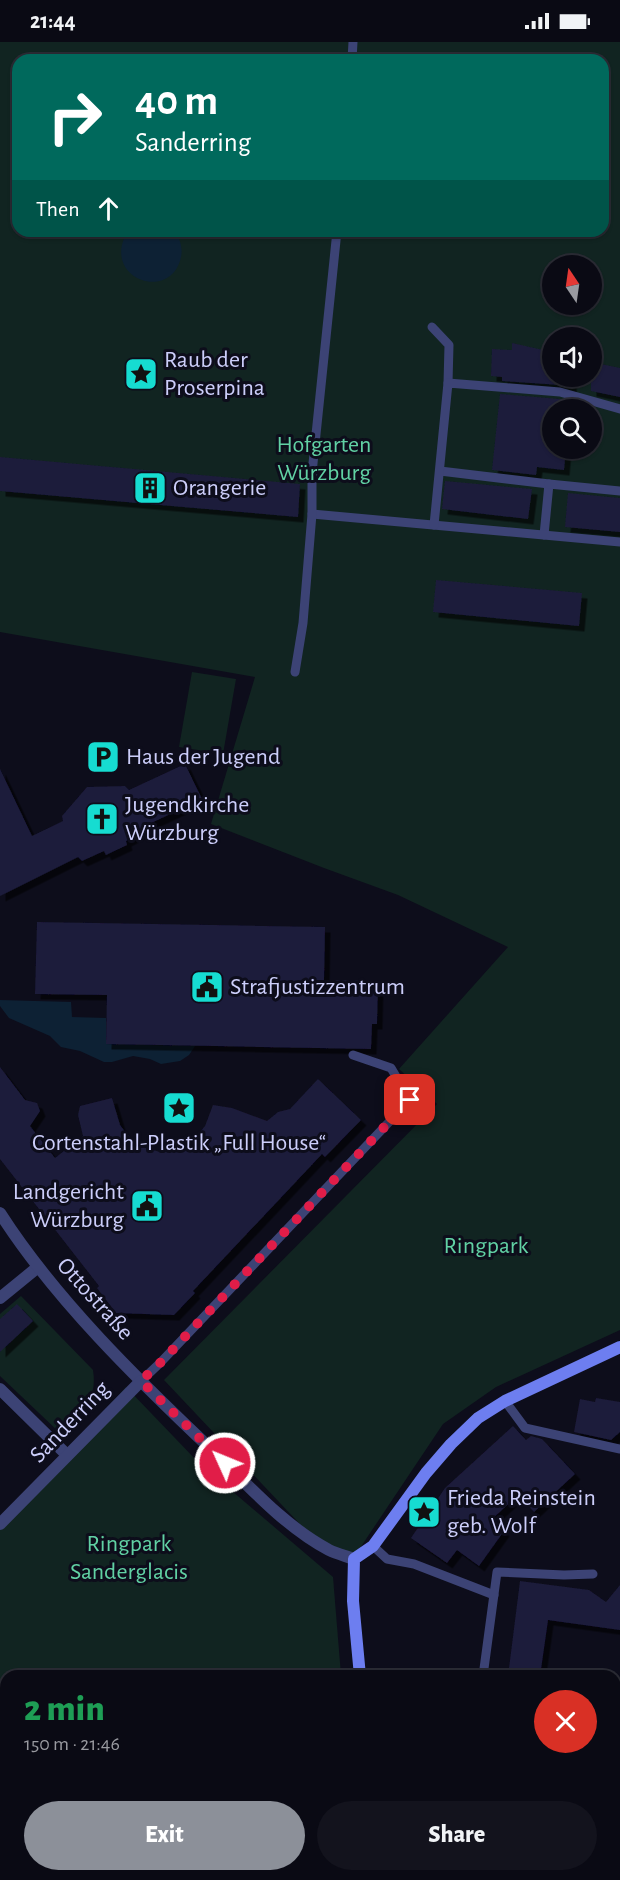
<!DOCTYPE html>
<meta charset="utf-8">
<style>
:root{--surface:#0a0a14;--page:#13131d;--text:#f1f3f6;--muted:#999aa0;--line:#2a2b34;--accent:#8c9099}
body{margin:0;font-family:"Alegreya Sans",sans-serif;background:var(--page);color:var(--text);height:100vh;display:flex;flex-direction:column;font-size:22px;white-space:nowrap}
*{box-sizing:border-box;margin:0}
p{font-size:20px;color:var(--muted)}
.icon{flex:none;width:33px;height:33px;fill:none;stroke:currentColor;stroke-width:2;stroke-linecap:round;stroke-linejoin:round}
.map{position:relative;flex:1;overflow:hidden}
.drawer{position:absolute;left:0px;top:1628px;width:621px;height:212px;display:flex;flex-direction:column;background:var(--surface);border-radius:18px 18px 0 0;box-shadow:0 2px 4px #0004,0 0 0 2px var(--line)}
.drawer>*{flex:none}
.hud{position:absolute;left:12px;top:12px;width:597px;height:183px;border-radius:18px;box-shadow:0 2px 4px #0004,0 0 0 2px var(--line);background:#00695c;color:#fff;overflow:hidden}
.needle{width:39px;rotate:347deg}
.controls{position:absolute;left:542px;top:213px;display:grid;gap:12px}
.controls a{display:grid;place-items:center;width:60px;height:60px;border-radius:50%;background:var(--surface);box-shadow:0 2px 4px #0004,0 0 0 2px var(--line);font-size:30px}
.pin{position:absolute;display:grid;place-items:center;width:51px;height:51px;color:#fff;margin:-26px;border-radius:12px;box-shadow:0 3px 9px #0006}
.me{position:absolute;width:66px;margin:-33px;rotate:314deg;stroke-linejoin:round;filter:drop-shadow(0 0 4px #0008)}
.turn{display:flex;align-items:center;gap:21px;height:126px;padding:0 24px;font-size:27px}
.turn .icon{width:78px;height:78px;stroke-width:2.5}
.turn b{display:block;font-size:42px;line-height:51px}
.then{display:flex;align-items:center;height:57px;padding:0 24px;background:#0003;gap:12px;font-size:22px}
.round{display:grid;place-items:center;flex:none;width:63px;height:63px;border-radius:32px;background:var(--page)}
.overview{display:flex;align-items:center;justify-content:space-between;height:102px;padding:0 24px}
h1{font-size:36px;font-weight:800;line-height:45px;color:#1e9e55}
.primary-button{display:flex;gap:12px;margin-top:auto;padding:12px 24px}
.primary-button a{flex:1;height:69px;border-radius:36px;background:var(--accent);color:#fff;font-size:24px;font-weight:800;line-height:69px;text-align:center}
.primary-button a+a{background:var(--page);color:var(--text)}
.status{display:flex;justify-content:space-between;align-items:center;height:42px;padding:0 30px;background:var(--surface);direction:ltr}
.status svg{height:16px;fill:currentColor}
.map>svg:first-child{display:block}
</style>
<div class="status"><b>21:44</b><svg viewBox="0 0 49 12"><path d="M0 12V9h3v3zM5 12V6h3v6zM10 12V3h3v9zM15 12V0h3v12zM26 1h20v11H26zM47 4h2v5h-2z"/></svg></div>
<div class="map">
<svg width="620" height="1838" viewBox="0 0 620 1838">
<defs>
<filter id="shadow"><feDropShadow dx="5.5" dy="5.5" stdDeviation="0" flood-color="#0009"/></filter>
</defs>
<rect width="100%" height="100%" fill="#0d0d1b"/>
<g fill="#112421" fill-rule="evenodd">
<path d="M0,0H620V1288L496,1345L443,1382L352,1518L331,1515L164,1338L437,1062L399,1027L508,905L398,853L324,826L211,782L255,635L0,590ZM18,18H603V189H18ZM552,224H591V262H552ZM552,296H591V334H552ZM552,368H591V406H552Z"/>
<path d="M192,630L236,637L223,712L179,705Z"/>
<path d="M21,1254L93,1328C98,1360 80,1369 59,1390L0,1334V1272Z"/>
<path d="M126,1345L198,1420L333,1535L341,1633L6,1634V1833H316L306,1838H0V1483Z"/>
</g>
<g fill="#0d2134">
<path d="M128,189H174C180,196 183,206 181,215C171,262 99,236 128,189Z"/>
<path d="M0,958L71,960L72,975L106,976V1002L195,1004L189,1013L180,1019L161,1022L150,1017L133,1014L112,1020H104L80,1009L61,1005L50,994L9,976L0,964Z"/>
</g>
<g fill="#1c1b3a" filter="url(#shadow)">
<path d="M512,301L552,310V334H572L571,346L561,343L502,339V335L491,334L492,307L512,308Z"/>
<path d="M591,320L620,326V355L591,349Z"/>
<path d="M500,352L559,357L570,360L569,368H552V406H566L564,428L537,425L536,433L492,428Z"/>
<path d="M0,415L300,442L298,475L0,449Z"/>
<path d="M445,439L532,447L528,477L442,467Z"/>
<path d="M568,451L620,456V490L565,485Z"/>
<path d="M436,538L582,551L579,584L433,570Z"/>
<path d="M185,722L202,757L147,783V788L126,799L127,803L106,813L104,809L82,819L78,815L0,854V727L32,794L63,779L62,774L87,745L125,744L129,748Z"/>
<path d="M37,880L325,885L324,938L378,939L377,982H372L371,1007L106,1002L107,953L35,952Z"/>
<path d="M0,1025L25,1058L37,1061L40,1069L30,1084L55,1116L83,1094L78,1073L80,1064L112,1056L120,1083L126,1091L142,1105L160,1110L184,1105L194,1097L205,1084L213,1063L232,1066L267,1079L278,1070L290,1067L318,1037L361,1078L325,1115L322,1112L193,1249L195,1251L174,1273L116,1271L97,1246L99,1244L0,1117Z"/>
<path d="M17,1262L33,1279L0,1310V1277Z"/>
<path d="M596,1356L620,1360V1390L611,1398L574,1390L580,1357L595,1360Z"/>
<path d="M513,1384L526,1398L531,1394L542,1397L575,1432L534,1470L518,1453L490,1479L504,1489L479,1524L457,1508L447,1521L411,1496L445,1446Z"/>
<path d="M520,1539L589,1548L606,1560L620,1543V1588L548,1578L540,1634H508Z"/>
</g>
<g fill="none" stroke-linecap="round" stroke-linejoin="round">
<g stroke="#3c4375" stroke-width="9">
<path d="M352,18L353,0"/>
<path d="M432,285L449,303L448,341"/>
<path d="M440,429L549,442L544,493"/>
<path d="M549,442L620,449"/>
<path d="M312,472L620,500"/>
<path d="M434,483L448,341L560,350L620,367"/>
<path d="M295,630L303,581L312,472V431L337,189"/>
<path d="M141,1339L160,1321L410,1058L391,1026L353,1013"/>
<path d="M505,1359L525,1386L620,1407"/>
<path d="M373,1504L387,1517L414,1522L494,1553"/>
<path d="M483,1634L497,1530L564,1533L593,1532"/>
<path d="M615,1676L620,1677"/>
</g>
<g stroke="#3c4375" stroke-width="12">
<path d="M0,1256L38,1225"/>
<path d="M0,1347L67,1413"/>
</g>
<g stroke="#3c4375" stroke-width="12">
<path d="M0,1171C55,1257 138,1338 212,1408C248,1443 284,1484 329,1508C337,1512 346,1514 354,1517"/>
<path d="M0,1482L141,1339"/>
</g>
<g stroke="#6d7ef0" stroke-width="12">
<path d="M360,1634L353,1559L354,1517L373,1504L426,1431L451,1402L478,1376L505,1359L620,1305"/>
<path d="M367,1838L369,1833"/>
</g>
</g>
<g fill="none" stroke-linecap="round" stroke-linejoin="round">
<path stroke="#e11d48" stroke-width="10" stroke-dasharray="0 18" d="M225,1421L141,1339L160,1321L410,1058"/>
</g>
<defs>
<g id="sight-square" transform="scale(1.725)"><rect x="-9" y="-9" width="18" height="18" rx="4" fill="#16dcd1" stroke="#0d0d1b"/><path d="M0-6L1.8-2.2L6-1.7L2.9 1.2L3.7 5.4L0 3.3L-3.7 5.4L-2.9 1.2L-6-1.7L-1.8-2.2Z" fill="#111"/></g>
<g id="building-square" transform="scale(1.725)"><rect x="-9" y="-9" width="18" height="18" rx="4" fill="#16dcd1" stroke="#0d0d1b"/><path d="M-4-6H4V6H1V3H-1V6H-4ZM-2.5-4.3h1.7v1.8h-1.7ZM.8-4.3h1.7v1.8H.8ZM-2.5-1h1.7V.8h-1.7ZM.8-1h1.7V.8H.8Z" fill="#111"/></g>
<g id="parking-square" transform="scale(1.725)"><rect x="-9" y="-9" width="18" height="18" rx="4" fill="#16dcd1" stroke="#0d0d1b"/><path d="M-3.5-5.5H1a3.5 3.5 0 0 1 0 7H-1V5.5H-3.5ZM-1-3.4V-.6H.8a1.4 1.4 0 0 0 0-2.8Z" fill="#111"/></g>
<g id="church-square" transform="scale(1.725)"><rect x="-9" y="-9" width="18" height="18" rx="4" fill="#16dcd1" stroke="#0d0d1b"/><path d="M-1.2-6h2.4v3.5h3.3v2.4h-3.3V6h-2.4V-.1h-3.3v-2.4h3.3Z" fill="#111"/></g>
<g id="civic-square" transform="scale(1.725)"><rect x="-9" y="-9" width="18" height="18" rx="4" fill="#16dcd1" stroke="#0d0d1b"/><path d="M-.6-6.5H3V-4.5H.6V-3L4-1V1h2V6H-6V1h2V-1L-.6-3ZM-1.2 2.5V6h2.4V2.5Z" fill="#111"/></g>
</defs>
<g fill-rule="evenodd">
<use href="#sight-square" x="141" y="332"/>
<use href="#building-square" x="150" y="446"/>
<use href="#parking-square" x="103" y="715"/>
<use href="#church-square" x="102" y="777"/>
<use href="#civic-square" x="207" y="945"/>
<use href="#sight-square" x="179" y="1066"/>
<use href="#civic-square" x="147" y="1164"/>
<use href="#sight-square" x="424" y="1470"/>
</g>
<g text-anchor="middle" dominant-baseline="central" stroke-width="6" stroke-linejoin="round" paint-order="stroke">
<g font-size="24" fill="#cccefa" stroke="#0d0d1b" text-anchor="start">
<text x="164" y="318">Raub der<tspan x="164" dy="28">Proserpina</tspan></text>
<text x="173" y="446">Orangerie</text>
<text x="126" y="715">Haus der Jugend</text>
<text x="125" y="763">Jugendkirche<tspan x="125" dy="28">Würzburg</tspan></text>
<text x="230" y="945">Strafjustizzentrum</text>
<text x="179" y="1101" text-anchor="middle">Cortenstahl-Plastik „Full House“</text>
<text x="124" y="1150" text-anchor="end">Landgericht<tspan x="124" dy="28">Würzburg</tspan></text>
<text x="447" y="1456">Frieda Reinstein<tspan x="447" dy="28">geb. Wolf</tspan></text>
</g>
<g font-size="24" fill="#61d1a4" stroke="#0d0d1b">
<text x="324" y="403">Hofgarten<tspan x="324" dy="28">Würzburg</tspan></text>
<text x="486" y="1204">Ringpark</text>
<text x="129" y="1502">Ringpark<tspan x="129" dy="28">Sanderglacis</tspan></text>
</g>
<g font-size="24" fill="#cccefa" stroke="#0d0d1b">
<text transform="translate(95 1257) rotate(48)">Ottostraße</text>
<text transform="translate(70 1380) rotate(-46)">Sanderring</text>
</g>
</g>
</svg>
<div class="controls">
<a><svg class="needle" viewBox="-14 -14 28 28"><path d="M0-13l5 13h-10z" fill="#e53935"/><path d="M0 13l5-13h-10z" fill="#999aa0"/></svg></a>
<a><svg class="icon" aria-label="sound" viewBox="0 0 24 24"><path d="M4 9h4l5-4v14l-5-4H4zM17 9q2 3 0 6"/></svg></a>
<a><svg class="icon" aria-label="search" viewBox="0 0 24 24"><circle cx="10" cy="10" r="6"/><path d="M15 15l6 6"/></svg></a>
</div>
<div class="pin" style="left:410px;top:1058px;background:#d93025"><svg class="icon" aria-label="arrive" viewBox="0 0 24 24"><path d="M6 21V4h12l-3 4 3 4H6"/></svg></div>
<svg class="me" style="left:225px;top:1421px" viewBox="-20 -20 40 40"><circle r="17" fill="#e11d48" stroke="#fff" stroke-width="3"/><path d="M0-11L8 9 0 5-8 9z" fill="#fff"/></svg>
<div class="hud">
<div class="turn"><svg class="icon" aria-label="right" viewBox="0 0 24 24"><path d="M7 20v-9h11M14 6l5 5-5 5"/></svg><div><b>40 m</b>Sanderring</div></div>
<div class="then">Then<svg class="icon" aria-label="ahead" viewBox="0 0 24 24"><path d="M12 20V5M6 11l6-6 6 6"/></svg></div>
</div>
<section class="drawer">
<div class="overview"><div><h1>2 min</h1><p>150 m · 21:46</p></div><a class="round" style="background:#d93025;color:#fff"><svg class="icon" aria-label="close" viewBox="0 0 24 24"><path d="M6 6l12 12M18 6L6 18"/></svg></a></div>
<div class="primary-button"><a>Exit</a><a>Share</a></div>
</section>
</div>
